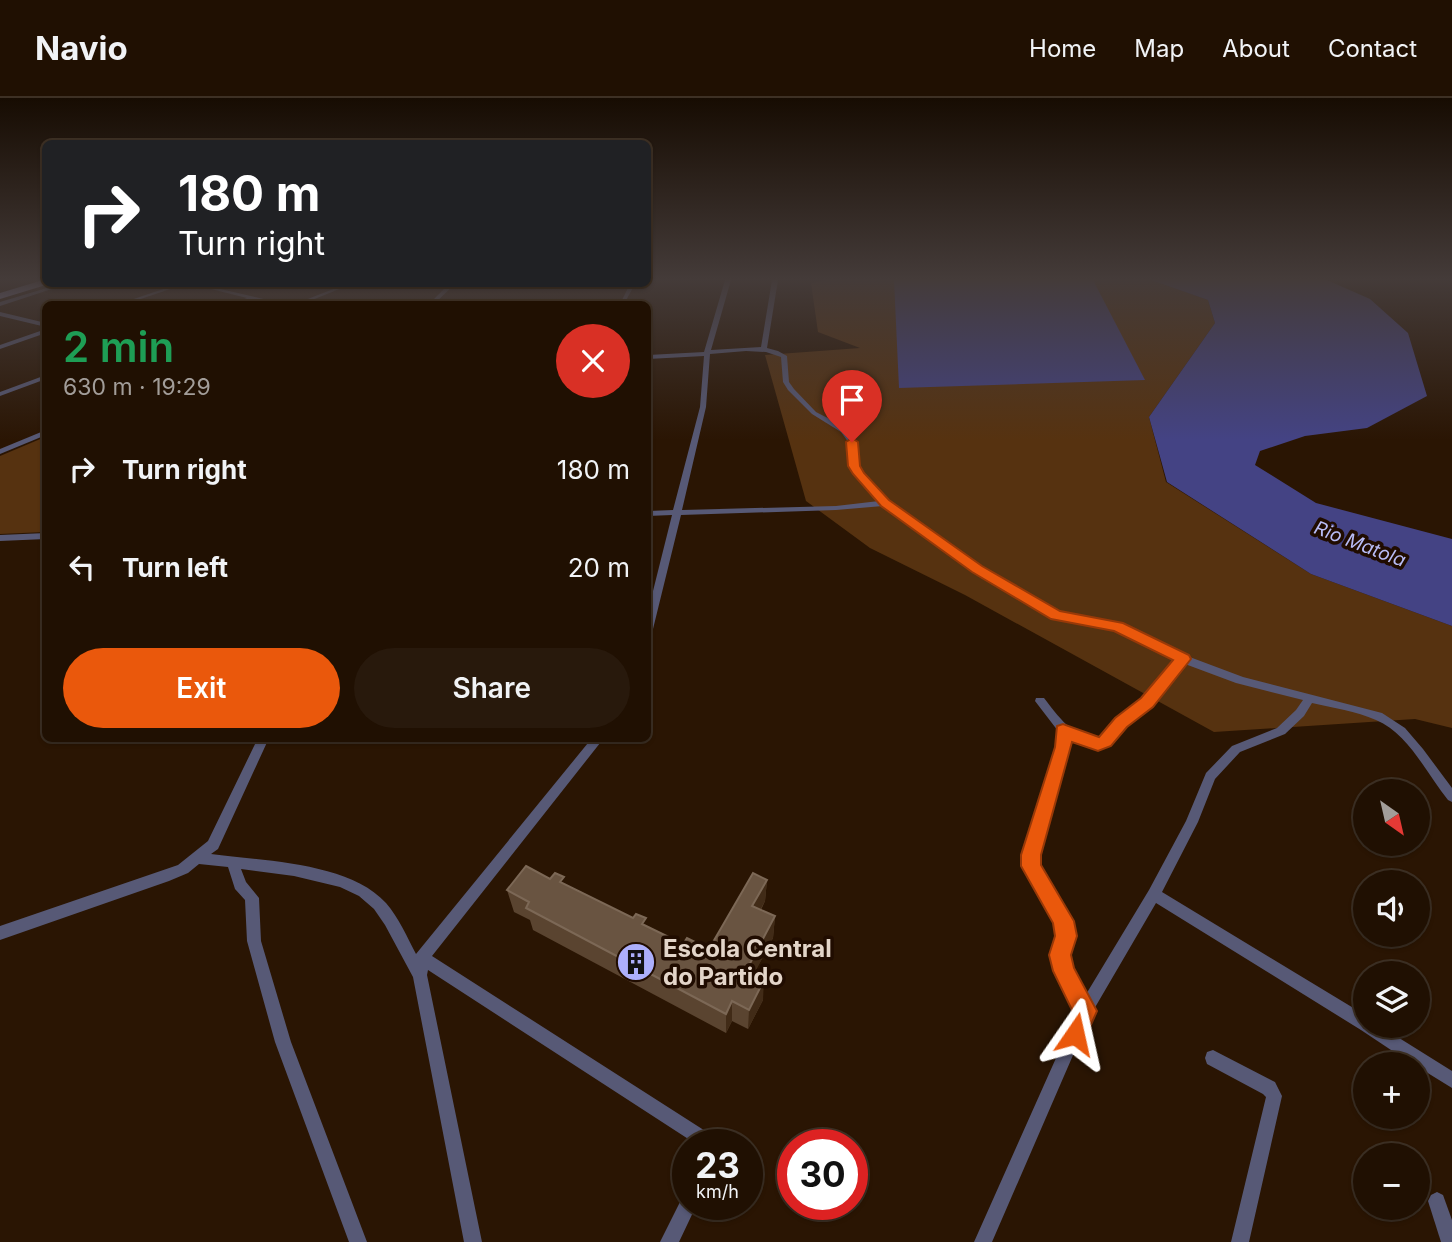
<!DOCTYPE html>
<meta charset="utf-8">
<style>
:root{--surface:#201002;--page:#28190c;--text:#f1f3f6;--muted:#a29d99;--line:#3d3024;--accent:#ea580c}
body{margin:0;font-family:Inter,sans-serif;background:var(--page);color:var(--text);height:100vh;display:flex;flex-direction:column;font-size:26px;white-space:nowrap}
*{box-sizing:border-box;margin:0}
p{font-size:23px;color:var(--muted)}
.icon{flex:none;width:38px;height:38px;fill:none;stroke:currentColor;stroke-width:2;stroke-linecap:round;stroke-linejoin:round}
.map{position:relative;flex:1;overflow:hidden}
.drawer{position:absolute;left:42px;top:203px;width:609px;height:441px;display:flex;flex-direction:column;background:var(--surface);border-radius:10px;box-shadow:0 2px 5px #0004,0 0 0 2px var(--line)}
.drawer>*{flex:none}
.guide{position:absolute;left:42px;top:42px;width:609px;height:147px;border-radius:10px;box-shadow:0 2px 5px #0004,0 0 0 2px var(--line);background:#202124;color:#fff;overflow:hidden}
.needle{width:46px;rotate:146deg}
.buttons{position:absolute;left:1353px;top:681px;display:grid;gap:14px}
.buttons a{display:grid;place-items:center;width:77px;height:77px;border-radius:50%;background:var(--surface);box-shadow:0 2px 5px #0004,0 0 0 2px var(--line);font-size:35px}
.speed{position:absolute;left:672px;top:1031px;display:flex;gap:14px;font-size:35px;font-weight:700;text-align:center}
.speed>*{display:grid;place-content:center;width:91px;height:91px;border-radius:50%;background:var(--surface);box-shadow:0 2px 5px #0004,0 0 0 2px var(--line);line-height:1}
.speed small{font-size:18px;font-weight:400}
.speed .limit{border:10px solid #d22;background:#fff;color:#111}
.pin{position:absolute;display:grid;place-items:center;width:60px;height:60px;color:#fff;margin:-72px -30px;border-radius:50% 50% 50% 0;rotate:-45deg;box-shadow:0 0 7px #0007}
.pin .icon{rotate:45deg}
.me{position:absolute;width:77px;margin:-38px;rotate:11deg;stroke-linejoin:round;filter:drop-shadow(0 0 5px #0008)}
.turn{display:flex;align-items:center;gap:24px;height:147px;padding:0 21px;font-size:32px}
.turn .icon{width:91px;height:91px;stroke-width:2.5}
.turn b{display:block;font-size:49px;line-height:60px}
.round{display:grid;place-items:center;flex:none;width:74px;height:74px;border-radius:37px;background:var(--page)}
.summary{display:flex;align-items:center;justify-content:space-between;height:119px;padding:0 21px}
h1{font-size:42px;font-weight:600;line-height:52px;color:#1e9e55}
.button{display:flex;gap:14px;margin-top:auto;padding:14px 21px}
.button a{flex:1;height:80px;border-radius:42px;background:var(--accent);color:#fff;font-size:28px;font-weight:600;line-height:80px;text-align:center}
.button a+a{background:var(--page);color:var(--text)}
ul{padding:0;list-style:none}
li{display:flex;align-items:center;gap:21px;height:98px;padding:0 21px}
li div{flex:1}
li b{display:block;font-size:26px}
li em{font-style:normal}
header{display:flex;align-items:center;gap:42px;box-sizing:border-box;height:98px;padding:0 35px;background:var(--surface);border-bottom:2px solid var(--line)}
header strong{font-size:33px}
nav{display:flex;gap:38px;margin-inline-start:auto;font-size:24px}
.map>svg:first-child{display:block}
</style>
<header>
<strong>Navio</strong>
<nav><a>Home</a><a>Map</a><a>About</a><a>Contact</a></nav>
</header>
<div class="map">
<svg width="1452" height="1144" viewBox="0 0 1452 1144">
<rect width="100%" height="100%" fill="#2a1503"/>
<g fill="#563210">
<path d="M827,182H1151L1208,202L1215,225L1149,319L1166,384L1311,476L1452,528V630L1415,621L1214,634L965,497L870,450L806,403L765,257L860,250L818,234L811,185Z"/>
<path d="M45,339V434L0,436V358Z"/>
</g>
<g fill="#444384">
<path d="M894,182H1093L1145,282L899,290Z"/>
<path d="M1151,182H1327L1370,201L1408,235L1427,298L1367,330L1305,338L1260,353L1255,367L1316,405L1452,441V528L1311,476L1167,384L1149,319L1215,225L1208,202Z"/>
</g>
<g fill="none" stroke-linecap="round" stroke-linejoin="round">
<g fill="#575976" fill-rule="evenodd">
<path d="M725,182H731L711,252L761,249L772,182H778L767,250L778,253L787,258L789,284L794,291L816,314L847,330L857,345L858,367L862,375L888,403L980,469L1059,514L1122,527L1187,558L1243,579L1382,615L1405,630L1423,651L1452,690V704L1448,702C1426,675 1409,636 1376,622C1356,613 1333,610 1312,605L1304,618L1285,636L1240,654L1215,681L1198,724L1162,794L1365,917V928H1380L1452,973V990L1418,969V966H1412L1361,932L1156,805L1090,918L992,1144H974L1077,913L1059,878L1053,857L1059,838L1057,824L1026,772L1024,768V757L1059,640L1058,633L1035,603L1036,600H1044C1058,618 1075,643 1101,641L1117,622L1143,602L1176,562L1115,532L1053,519L974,473L883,408L836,412L681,417L653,531L648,534V513L672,417L648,418V413L673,412L700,309L704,258L648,261V257L704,254ZM746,253L766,254L781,259L783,284L788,292L812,316L841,334L849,345L850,367L856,378L879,403L836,408L682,412L706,309L710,256ZM1185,566L1236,585L1303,602L1296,612L1277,630L1232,648L1206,675L1186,723L1149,792L1085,898L1071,871L1067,857L1073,838L1071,823L1038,767V757L1071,641L1090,649L1098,650L1109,647L1125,628L1151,608Z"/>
<path d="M60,186H67L0,208V204Z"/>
<path d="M178,186H185L126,206H119Z"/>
<path d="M191,186H199L285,206C275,207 266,202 256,202C248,201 241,206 233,206V205L247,200Z"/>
<path d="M346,186H352L302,206H295Z"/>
<path d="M449,186H455L434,206H429Z"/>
<path d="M630,186H635L624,206H620Z"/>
<path d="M0,214L46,225V229L0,218Z"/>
<path d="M46,231V235L0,251V247Z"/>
<path d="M46,277V281L0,298V294Z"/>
<path d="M46,332V337L0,356V351Z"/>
<path d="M46,435V441L0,443V437Z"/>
<path d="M258,640H269L218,751L211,756C263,763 349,764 386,805C399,820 407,839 416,856L592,640H604L432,858L710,1036L714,1046H696L428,872L427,877L482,1144H464L413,879L385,827L374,811L359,798L340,789L294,778L241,771L246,784L259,800L261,843L291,944L367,1144H349L275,944L247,843L245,802L235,791L228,769L199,766L188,775L169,783L0,842V828L178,767L208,743Z"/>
<path d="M1213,952L1275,984L1282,998L1249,1144H1231L1266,999L1263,996L1207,966L1205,960L1207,954Z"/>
<path d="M1437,1094L1443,1097L1452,1122V1144H1441L1428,1103L1431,1097Z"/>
<path d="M688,1097V1106H697L679,1144H660L682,1100Z"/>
</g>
<path fill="#9598d5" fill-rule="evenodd" d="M43,182L49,186L0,201V195Z"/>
</g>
<path fill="#5a4430" d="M767,782L765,803L761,812L775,818L773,840L753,877L763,902L748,931L732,923L726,935L533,832L530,822L514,814L507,792L566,787L683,846L709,851Z"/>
<g fill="#412b17">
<path d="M767,782L765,803L751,829L752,808Z"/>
<path d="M775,818L773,840L745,893L746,873Z"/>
<path d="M764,882L763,902L748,931L749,912Z"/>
<path d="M732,903V923L726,935V916Z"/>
</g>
<path fill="#695441" stroke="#7c6856" stroke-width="2" d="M526,768L550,781L555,775L564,779L560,784L633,820L636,816L646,820L642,826L683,846L687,840L709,851L753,775L767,782L752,808L775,818L746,873L764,882L749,912L732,903L726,916L526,810L529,804L507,792Z"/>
<linearGradient id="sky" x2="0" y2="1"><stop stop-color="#170c02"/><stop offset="0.53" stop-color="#443b39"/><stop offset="1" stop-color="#443b39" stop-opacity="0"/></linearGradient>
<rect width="1452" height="342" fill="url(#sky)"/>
<path fill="#ea580c" stroke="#983908" stroke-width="2" d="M852,340L858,344L860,368L864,375L889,402L982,468L1060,513L1123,525L1189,557L1191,561L1153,609L1127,629L1111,648L1098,653L1072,644L1041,757V767L1074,823L1077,838L1071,857L1074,870L1097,913L1083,945L1075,948L1067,945L1063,936L1073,914L1053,873L1049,857L1055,838L1053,825L1021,768V757L1055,649L1057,628L1063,626L1099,639L1115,620L1141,600L1173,562L1114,533L1051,521L972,474L881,408L853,376L848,368L846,344Z"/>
<defs>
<g id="building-disc" transform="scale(2.0125)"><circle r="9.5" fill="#acaffb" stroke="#200c00"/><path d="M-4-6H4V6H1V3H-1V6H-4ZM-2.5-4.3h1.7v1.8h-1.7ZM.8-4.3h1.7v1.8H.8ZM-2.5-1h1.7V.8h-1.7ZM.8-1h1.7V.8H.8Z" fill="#111"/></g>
</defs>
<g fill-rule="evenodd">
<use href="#building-disc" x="636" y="864"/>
</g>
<g text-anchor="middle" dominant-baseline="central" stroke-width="7" stroke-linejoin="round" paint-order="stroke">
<g font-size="19" font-style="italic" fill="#b8bcf5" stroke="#200c00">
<text transform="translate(1360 446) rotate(21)">Rio Matola</text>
</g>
<g font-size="24" font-weight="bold" fill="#e3d5c9" stroke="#200c00" text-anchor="start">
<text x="663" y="850">Escola Central<tspan x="663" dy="28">do Partido</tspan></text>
</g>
</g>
</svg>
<div class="buttons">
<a><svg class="needle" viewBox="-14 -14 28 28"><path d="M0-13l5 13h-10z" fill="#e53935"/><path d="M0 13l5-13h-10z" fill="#a29d99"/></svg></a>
<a><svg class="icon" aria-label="sound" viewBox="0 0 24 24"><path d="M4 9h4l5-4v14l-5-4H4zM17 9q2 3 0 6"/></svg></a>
<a><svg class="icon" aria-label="layers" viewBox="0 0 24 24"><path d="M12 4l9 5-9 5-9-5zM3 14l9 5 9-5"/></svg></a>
<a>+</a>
<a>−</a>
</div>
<div class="speed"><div>23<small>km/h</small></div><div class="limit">30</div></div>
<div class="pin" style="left:852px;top:344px;background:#d93025"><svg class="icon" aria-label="arrive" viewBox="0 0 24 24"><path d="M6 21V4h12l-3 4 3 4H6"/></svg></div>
<svg class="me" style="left:1075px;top:936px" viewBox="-20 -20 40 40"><path d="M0-17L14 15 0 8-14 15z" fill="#ea580c" stroke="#fff" stroke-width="4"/></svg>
<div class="guide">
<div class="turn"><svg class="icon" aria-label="right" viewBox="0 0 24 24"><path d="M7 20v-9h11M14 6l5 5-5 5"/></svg><div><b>180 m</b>Turn right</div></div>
</div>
<section class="drawer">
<div class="summary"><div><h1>2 min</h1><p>630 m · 19:29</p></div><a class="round" style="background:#d93025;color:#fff"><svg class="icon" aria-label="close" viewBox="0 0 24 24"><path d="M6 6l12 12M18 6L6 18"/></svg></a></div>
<ul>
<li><svg class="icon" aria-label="right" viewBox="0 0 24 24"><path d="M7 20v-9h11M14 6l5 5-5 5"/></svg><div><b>Turn right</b></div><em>180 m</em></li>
<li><svg class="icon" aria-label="left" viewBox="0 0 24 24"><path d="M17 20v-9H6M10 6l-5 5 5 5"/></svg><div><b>Turn left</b></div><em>20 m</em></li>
</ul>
<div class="button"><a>Exit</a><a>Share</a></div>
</section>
</div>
